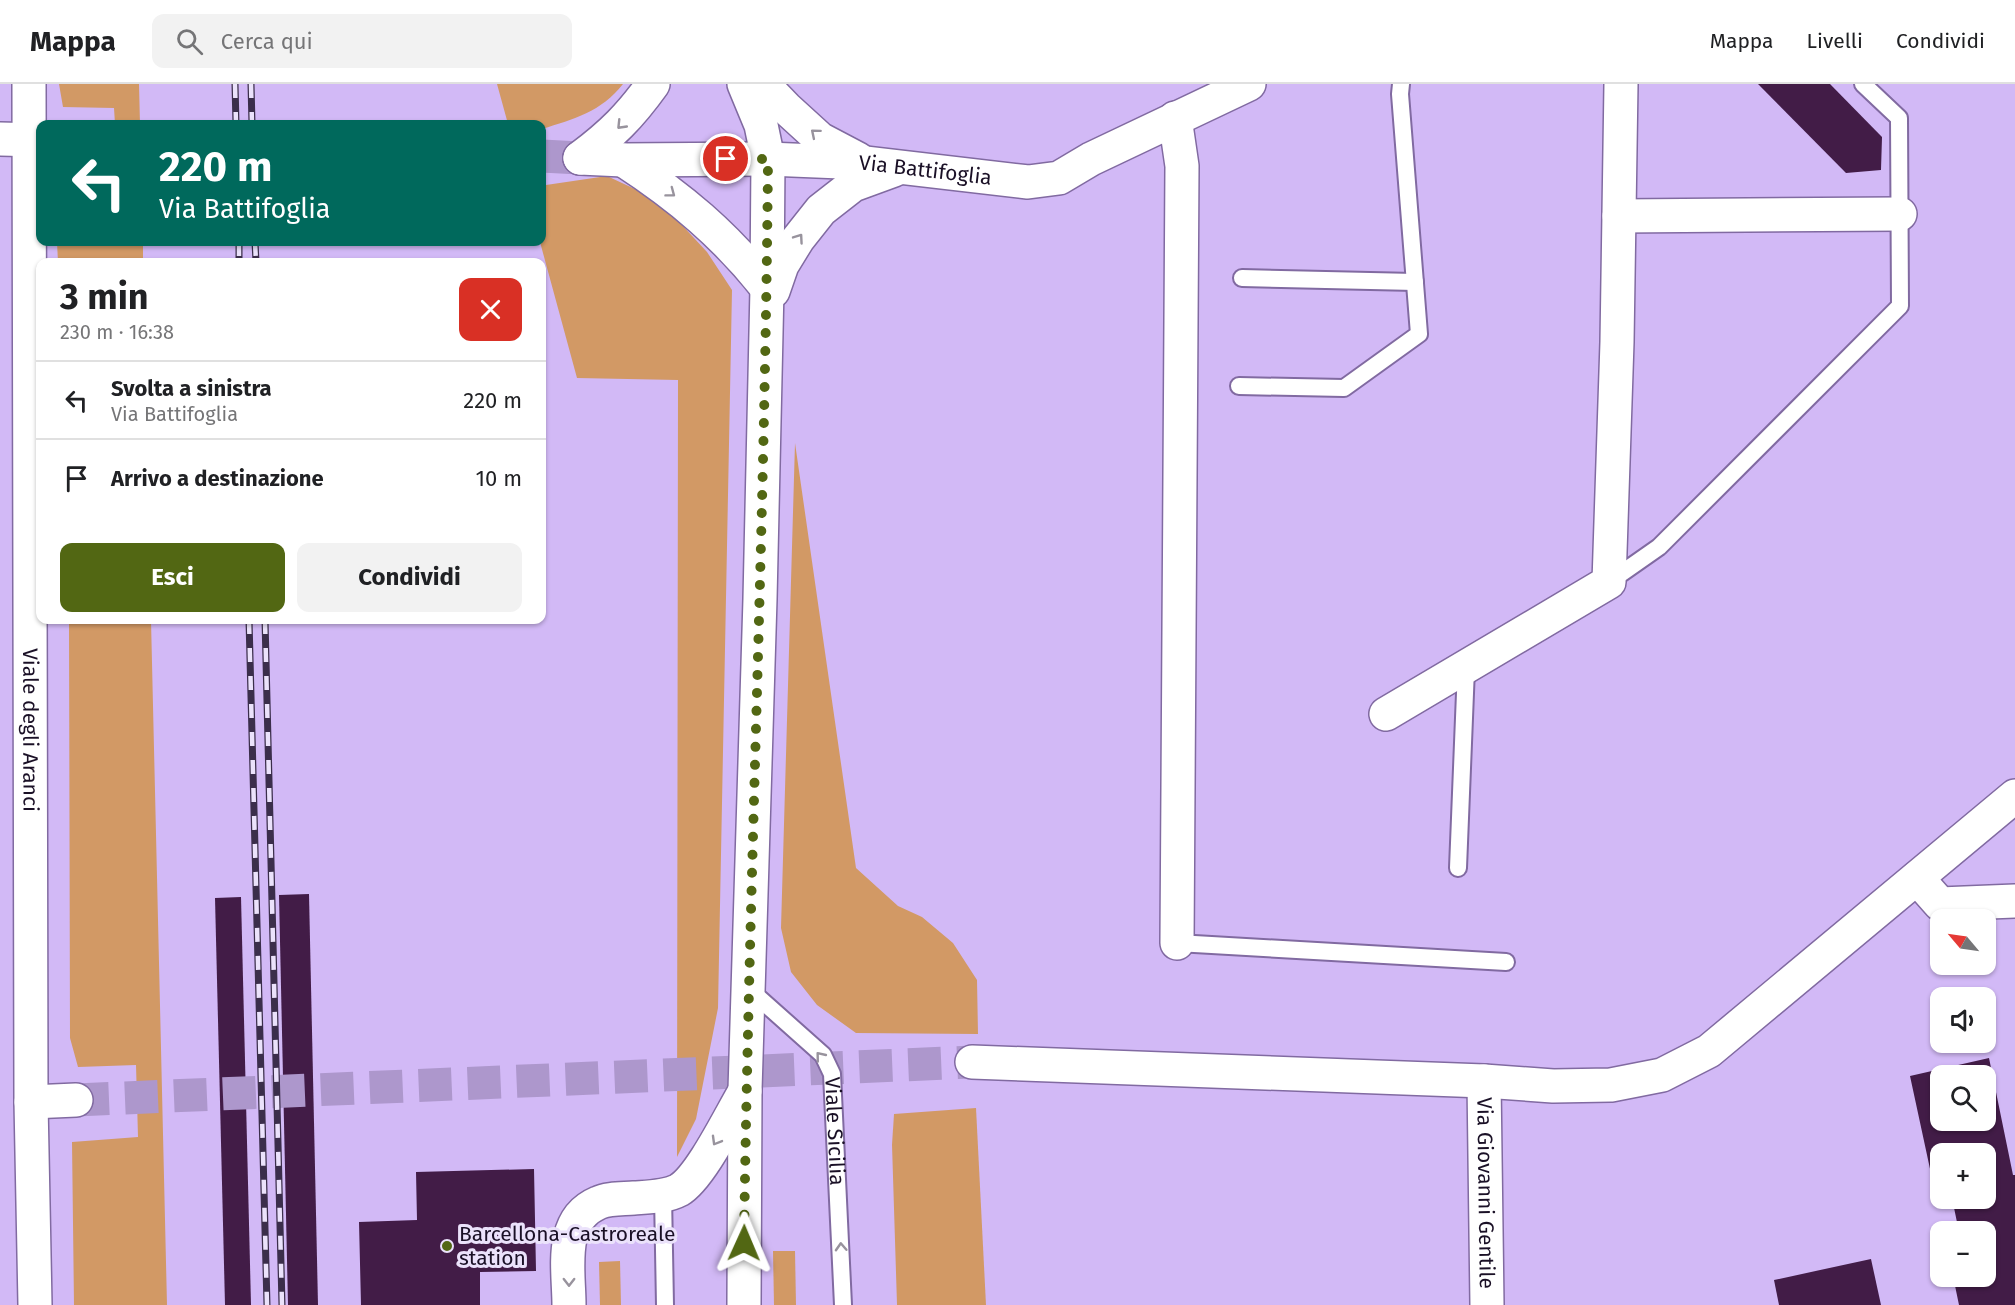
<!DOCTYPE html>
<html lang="it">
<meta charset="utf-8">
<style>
:root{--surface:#fff;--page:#f2f2f2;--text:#202124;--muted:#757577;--line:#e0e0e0;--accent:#526713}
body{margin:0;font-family:"Fira Sans",sans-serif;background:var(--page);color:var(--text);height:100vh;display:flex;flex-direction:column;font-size:22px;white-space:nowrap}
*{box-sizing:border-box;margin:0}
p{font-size:20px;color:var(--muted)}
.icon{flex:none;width:33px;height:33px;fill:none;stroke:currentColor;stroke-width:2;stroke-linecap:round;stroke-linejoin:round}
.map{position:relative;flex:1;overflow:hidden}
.panel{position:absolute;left:36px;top:174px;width:510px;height:366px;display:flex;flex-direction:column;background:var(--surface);border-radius:12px;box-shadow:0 2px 4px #0004}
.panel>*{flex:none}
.hud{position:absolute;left:36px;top:36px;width:510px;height:126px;border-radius:12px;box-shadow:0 2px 4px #0004;background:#00695c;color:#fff;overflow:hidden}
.needle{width:39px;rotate:299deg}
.fabs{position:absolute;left:1930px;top:825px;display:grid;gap:12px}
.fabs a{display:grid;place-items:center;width:66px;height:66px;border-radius:12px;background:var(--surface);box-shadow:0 2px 4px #0004;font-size:30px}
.pin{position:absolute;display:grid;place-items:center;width:51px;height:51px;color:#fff;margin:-26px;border:3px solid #fff;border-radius:50%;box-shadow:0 2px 6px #0007}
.me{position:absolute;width:66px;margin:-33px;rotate:1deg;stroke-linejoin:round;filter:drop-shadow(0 0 4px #0008)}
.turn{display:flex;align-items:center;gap:21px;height:126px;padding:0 24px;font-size:27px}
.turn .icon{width:78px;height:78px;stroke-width:2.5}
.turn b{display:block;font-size:42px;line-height:51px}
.round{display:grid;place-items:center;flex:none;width:63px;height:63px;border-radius:12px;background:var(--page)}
.head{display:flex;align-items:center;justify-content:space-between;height:102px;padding:0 24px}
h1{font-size:36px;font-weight:700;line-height:45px}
.action{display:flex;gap:12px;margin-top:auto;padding:12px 24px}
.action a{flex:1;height:69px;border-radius:12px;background:var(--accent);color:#fff;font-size:24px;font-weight:700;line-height:69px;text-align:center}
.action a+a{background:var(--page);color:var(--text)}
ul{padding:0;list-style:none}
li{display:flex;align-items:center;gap:18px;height:78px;padding:0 24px;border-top:2px solid var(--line)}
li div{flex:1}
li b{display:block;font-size:22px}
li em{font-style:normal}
header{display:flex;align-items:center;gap:36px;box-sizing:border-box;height:84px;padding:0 30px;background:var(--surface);border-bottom:2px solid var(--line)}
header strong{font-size:28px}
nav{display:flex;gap:33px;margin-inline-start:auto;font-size:21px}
.search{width:420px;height:54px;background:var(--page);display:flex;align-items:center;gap:15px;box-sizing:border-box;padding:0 21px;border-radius:12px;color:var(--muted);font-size:22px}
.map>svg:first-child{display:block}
</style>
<header>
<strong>Mappa</strong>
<div class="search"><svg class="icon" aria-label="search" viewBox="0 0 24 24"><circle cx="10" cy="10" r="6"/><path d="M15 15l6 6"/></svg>Cerca qui</div>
<nav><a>Mappa</a><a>Livelli</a><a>Condividi</a></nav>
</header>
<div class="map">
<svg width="2015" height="1221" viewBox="0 0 2015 1221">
<rect width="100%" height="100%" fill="#d2b9f6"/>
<g fill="#d29965">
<path d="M59,0H139L140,40H115L114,24L63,23Z"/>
<path d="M497,0H623C601,28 574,35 542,45V40H508Z"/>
<path d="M542,83L546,101L607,92L637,106L668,126L707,168L732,206L718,924L696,1035L677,1073L678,296L577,294L540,158H542Z"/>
<path d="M57,158H143V178H58Z"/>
<path d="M795,359L856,784L898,822L922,833L953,859L977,896L978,950L856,949L817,921L791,888L781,844Z"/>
<path d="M69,536H151L167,1221H74L72,1058L138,1053L136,981L78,983L70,954Z"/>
<path d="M976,1024L986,1221H897L892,1061L894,1030Z"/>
<path d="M773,1167H795L796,1221H774Z"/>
<path d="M620,1177L621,1221H600L599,1178Z"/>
</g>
<g fill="#421c47" fill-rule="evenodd">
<path d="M1758,0H1830L1882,53L1881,86L1846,89Z"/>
<path d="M309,810L318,1221H288L279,811Z"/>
<path d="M241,813L251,1221H225L215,814Z"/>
<path d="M1989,974L2013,1091H2015V1221H1959L1953,1192H1986V1148H1959L1952,1114H1986V1070H1941V1107L1935,1108L1910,992ZM1941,992H1986V1036H1941Z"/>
<path d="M534,1085L536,1187L480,1188V1221H361L359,1138L417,1136L416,1088Z"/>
<path d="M1871,1175L1881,1221H1779L1774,1196Z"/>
</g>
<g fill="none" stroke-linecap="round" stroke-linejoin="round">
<path stroke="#ad97cc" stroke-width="33" stroke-dasharray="33 16" stroke-linecap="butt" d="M76,1016L972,978"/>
<path stroke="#ad97cc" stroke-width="33" stroke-dasharray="33 16" stroke-linecap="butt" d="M542,72L580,74"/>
<g stroke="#816aa1" stroke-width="20">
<g id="service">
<path d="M1242,194L1415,198"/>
<path d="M1239,302L1344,304L1419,250L1400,10L1401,0"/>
<path d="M1609,498L1659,463L1900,222L1899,34L1863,0"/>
<path d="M1458,784L1466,584"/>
<path d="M1177,859L1506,878"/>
<path id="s1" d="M750,906L823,971L832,990L843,1221"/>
<path d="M663,1111L665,1221"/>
</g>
</g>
<g stroke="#816aa1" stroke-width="36">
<g id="minor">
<path d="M1175,34L1182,82L1177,859"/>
<path d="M1619,132L1900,130"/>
<path d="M1386,630L1609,498L1617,258L1621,0"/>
<path d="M1917,794L1940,820L2015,817"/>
<path d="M972,978L1484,997L1553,1002L1611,1001L1662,991L1709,967L2015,712"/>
<path id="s2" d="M1484,997L1487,1221"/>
<path d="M31,1018L76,1016"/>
</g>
</g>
<g stroke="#816aa1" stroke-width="36">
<g id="tertiary">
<path id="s3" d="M29,0L31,1018L35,1221"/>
<path d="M744,0L761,41L768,75L767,204L760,515L745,1006L744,1221"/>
<path d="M763,0L786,24L820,55L858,75"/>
<path d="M0,55L40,56"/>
<path id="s4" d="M580,74L623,76L768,75L865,79L1028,98L1059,94L1091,75L1249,0"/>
<path d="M580,74C612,50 630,32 653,0"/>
<path d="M623,76C680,113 725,151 767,204"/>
<path d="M773,207L782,181L798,155L821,126L853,101L894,86"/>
<path d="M569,1221C569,1186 558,1136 598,1119C608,1114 623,1115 634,1114C649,1113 666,1113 679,1106C701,1093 730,1032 745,1007"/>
</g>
</g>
<use href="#service" stroke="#fff" stroke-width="16"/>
<use href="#minor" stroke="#fff" stroke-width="33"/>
<use href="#tertiary" stroke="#fff" stroke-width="33"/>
<g stroke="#3b2e4b" stroke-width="7">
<g id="rail">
<path d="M235,0L236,40"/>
<path d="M251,0L252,40"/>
<path d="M239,158V178"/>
<path d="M255,158L256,178"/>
<path d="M249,536L267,1221"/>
<path d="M265,536L282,1221"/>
</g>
</g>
<use href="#rail" stroke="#ebe2fb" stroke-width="4.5" stroke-dasharray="14" stroke-linecap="butt"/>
</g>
<defs><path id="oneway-chevron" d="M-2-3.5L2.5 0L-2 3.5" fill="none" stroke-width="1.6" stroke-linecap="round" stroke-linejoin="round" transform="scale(1.5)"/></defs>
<g stroke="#98939d">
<use href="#oneway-chevron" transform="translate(621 41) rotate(134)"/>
<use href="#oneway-chevron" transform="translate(815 49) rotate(-140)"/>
<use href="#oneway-chevron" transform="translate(671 109) rotate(37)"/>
<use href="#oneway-chevron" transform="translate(799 154) rotate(-55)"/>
<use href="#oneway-chevron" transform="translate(820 972) rotate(-129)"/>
<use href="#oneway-chevron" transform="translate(716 1057) rotate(120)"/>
<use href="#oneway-chevron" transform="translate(841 1163) rotate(-93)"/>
<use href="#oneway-chevron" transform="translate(569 1198) rotate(90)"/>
</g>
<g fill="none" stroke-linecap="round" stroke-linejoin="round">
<path stroke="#526713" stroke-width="10" stroke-dasharray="0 18" d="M726,75H768C765,436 749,798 744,1159"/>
</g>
<circle fill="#526713" stroke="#ebe2fb" stroke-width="2" cx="447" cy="1162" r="6"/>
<g text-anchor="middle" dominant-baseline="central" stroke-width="6" stroke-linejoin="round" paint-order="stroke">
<g font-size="21" fill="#1a1026" stroke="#ebe2fb">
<text stroke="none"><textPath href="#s4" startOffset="346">Via Battifoglia</textPath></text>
<text stroke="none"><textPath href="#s3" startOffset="646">Viale degli Aranci</textPath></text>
<text stroke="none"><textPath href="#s1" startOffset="176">Viale Sicilia</textPath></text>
<text stroke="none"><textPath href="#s2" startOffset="112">Via Giovanni Gentile</textPath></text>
</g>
<g font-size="21" fill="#1a1026" stroke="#ebe2fb" text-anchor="start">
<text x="459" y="1150">Barcellona-Castroreale<tspan x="459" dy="24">station</tspan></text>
</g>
</g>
</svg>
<div class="fabs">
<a><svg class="needle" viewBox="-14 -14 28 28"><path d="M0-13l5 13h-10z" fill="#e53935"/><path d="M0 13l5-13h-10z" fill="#757577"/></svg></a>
<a><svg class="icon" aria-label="sound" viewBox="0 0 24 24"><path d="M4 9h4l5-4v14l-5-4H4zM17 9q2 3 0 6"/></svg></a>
<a><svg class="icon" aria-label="search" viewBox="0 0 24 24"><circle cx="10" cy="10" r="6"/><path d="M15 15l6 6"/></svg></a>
<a>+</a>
<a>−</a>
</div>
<div class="pin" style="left:726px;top:75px;background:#d93025"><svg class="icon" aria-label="arrive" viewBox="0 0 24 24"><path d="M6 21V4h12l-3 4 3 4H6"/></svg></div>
<svg class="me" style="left:744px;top:1159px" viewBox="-20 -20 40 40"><path d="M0-17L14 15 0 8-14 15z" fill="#526713" stroke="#fff" stroke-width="4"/></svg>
<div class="hud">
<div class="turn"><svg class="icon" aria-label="left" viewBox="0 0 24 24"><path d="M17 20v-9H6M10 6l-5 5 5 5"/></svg><div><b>220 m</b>Via Battifoglia</div></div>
</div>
<section class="panel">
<div class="head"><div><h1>3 min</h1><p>230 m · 16:38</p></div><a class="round" style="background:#d93025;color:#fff"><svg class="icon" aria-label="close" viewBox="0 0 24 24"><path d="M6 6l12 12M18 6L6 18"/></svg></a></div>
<ul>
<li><svg class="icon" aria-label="left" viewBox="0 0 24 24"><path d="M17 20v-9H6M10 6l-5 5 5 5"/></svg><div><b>Svolta a sinistra</b><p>Via Battifoglia</p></div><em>220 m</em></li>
<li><svg class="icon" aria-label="arrive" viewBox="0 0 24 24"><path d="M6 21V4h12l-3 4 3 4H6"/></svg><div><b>Arrivo a destinazione</b></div><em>10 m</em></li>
</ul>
<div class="action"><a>Esci</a><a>Condividi</a></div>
</section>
</div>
